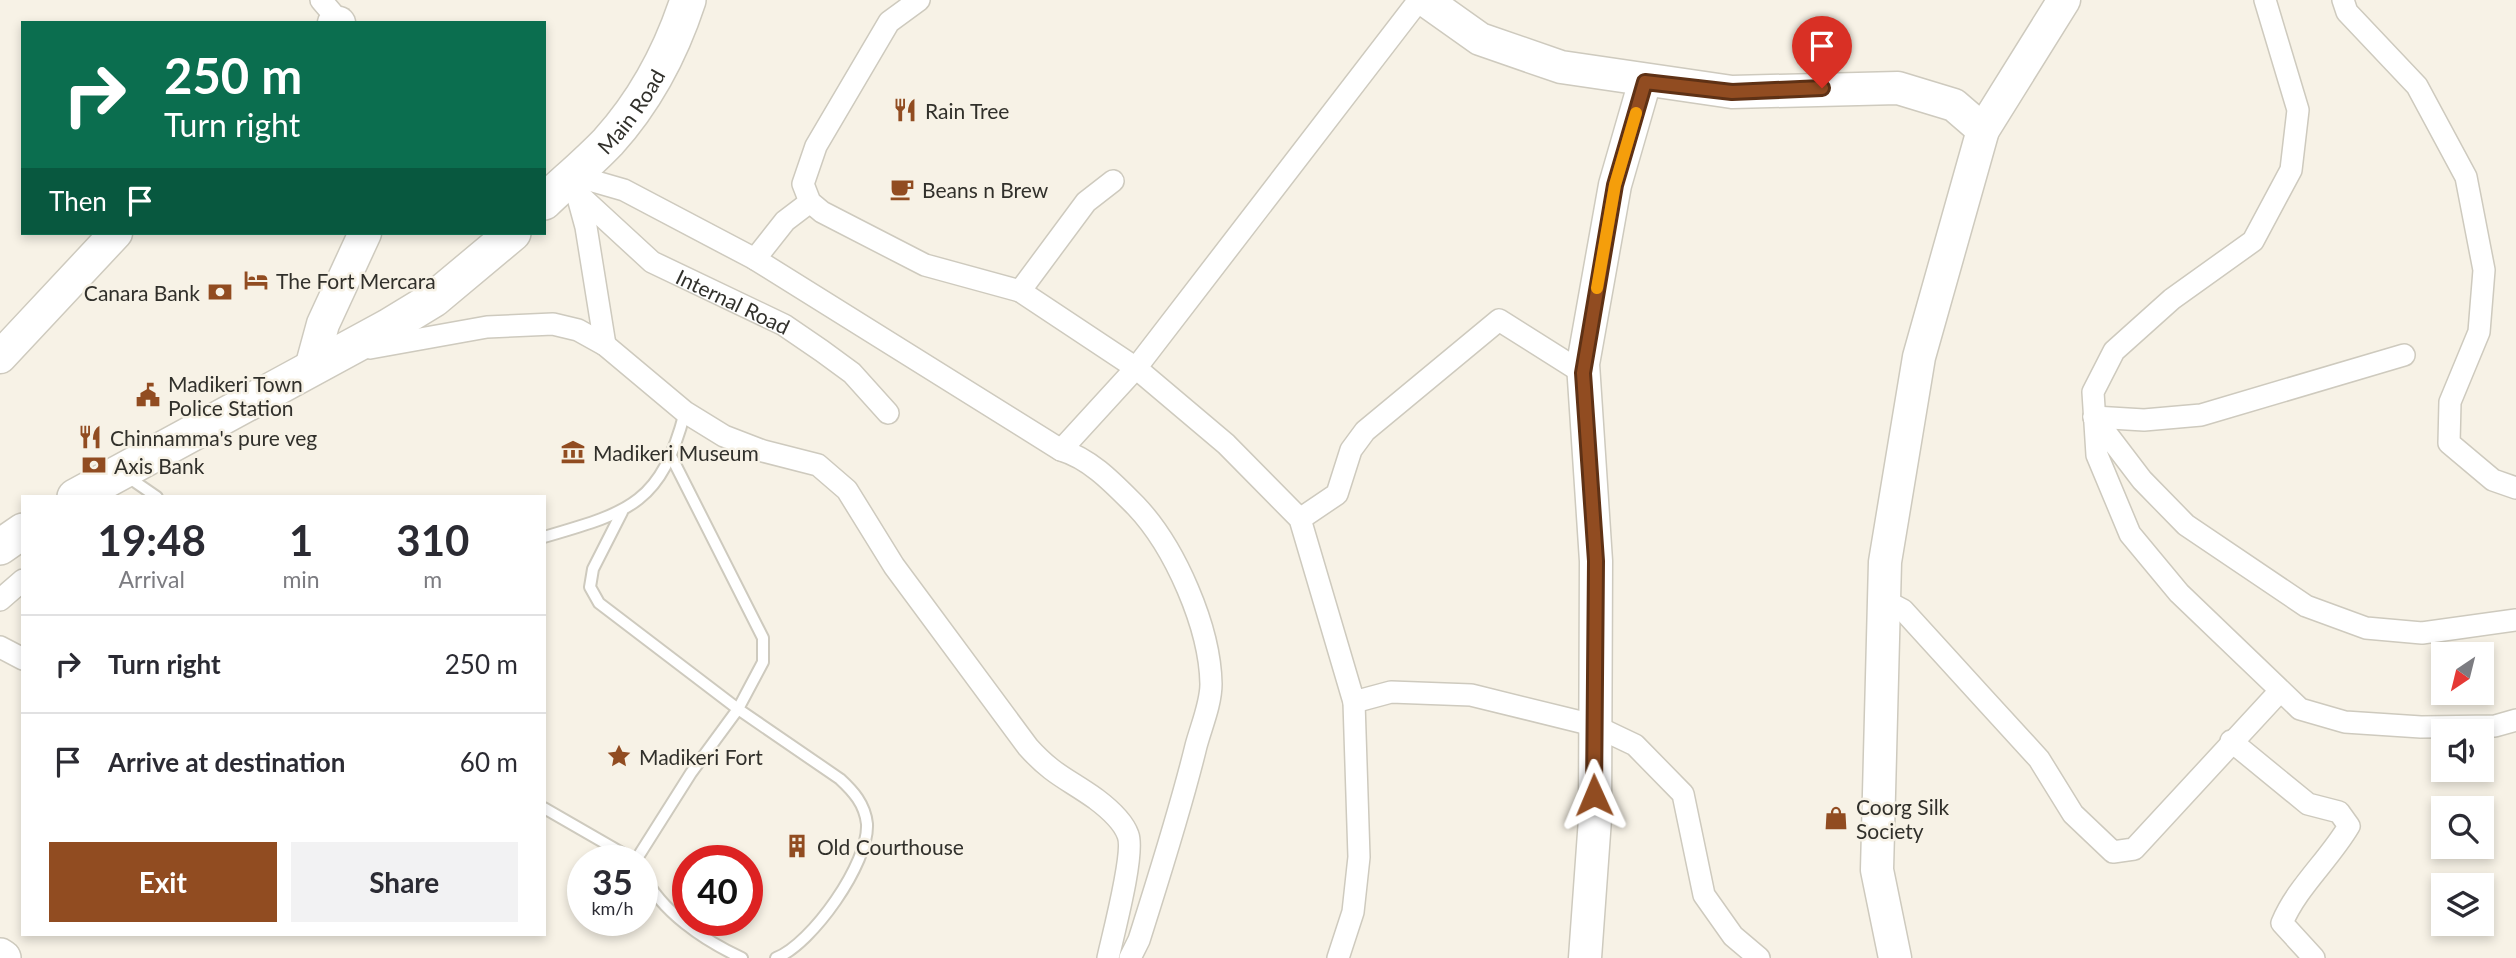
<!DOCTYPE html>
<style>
:root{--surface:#fff;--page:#f2f2f3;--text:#2b2b33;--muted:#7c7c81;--line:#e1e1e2;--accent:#914c21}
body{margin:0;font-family:Lato,sans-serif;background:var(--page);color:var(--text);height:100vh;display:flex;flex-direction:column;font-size:26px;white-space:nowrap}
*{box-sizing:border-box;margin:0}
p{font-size:23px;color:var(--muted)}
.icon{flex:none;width:38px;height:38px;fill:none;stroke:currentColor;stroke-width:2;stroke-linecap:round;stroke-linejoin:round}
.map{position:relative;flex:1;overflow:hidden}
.drawer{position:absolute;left:21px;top:495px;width:525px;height:441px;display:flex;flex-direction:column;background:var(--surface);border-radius:0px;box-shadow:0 4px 10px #0003}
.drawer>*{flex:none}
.top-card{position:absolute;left:21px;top:21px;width:525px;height:214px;border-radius:0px;box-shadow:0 4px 10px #0003;background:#0b6e4f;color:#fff;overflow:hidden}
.needle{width:46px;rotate:215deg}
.tools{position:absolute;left:2431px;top:642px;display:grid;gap:14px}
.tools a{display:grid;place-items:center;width:63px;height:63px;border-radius:0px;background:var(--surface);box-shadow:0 4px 10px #0003;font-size:35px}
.speed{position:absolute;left:567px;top:845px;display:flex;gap:14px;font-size:35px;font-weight:700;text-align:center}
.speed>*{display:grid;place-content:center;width:91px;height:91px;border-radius:50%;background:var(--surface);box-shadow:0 4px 10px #0003;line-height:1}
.speed small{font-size:18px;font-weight:400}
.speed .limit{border:10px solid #d22;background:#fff;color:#111}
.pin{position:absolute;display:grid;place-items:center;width:60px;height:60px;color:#fff;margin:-72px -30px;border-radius:50% 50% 50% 0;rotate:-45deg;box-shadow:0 0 7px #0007}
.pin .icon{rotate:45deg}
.me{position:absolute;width:77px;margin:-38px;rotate:359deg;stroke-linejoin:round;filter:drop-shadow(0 0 5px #0008)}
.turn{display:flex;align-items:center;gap:24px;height:147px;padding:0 28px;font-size:32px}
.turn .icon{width:91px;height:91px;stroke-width:2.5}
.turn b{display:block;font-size:49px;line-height:60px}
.then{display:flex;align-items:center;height:66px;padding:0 28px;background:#0003;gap:14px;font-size:26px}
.eta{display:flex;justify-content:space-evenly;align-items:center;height:119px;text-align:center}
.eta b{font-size:42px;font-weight:700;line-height:49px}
.button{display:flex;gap:14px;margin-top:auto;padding:14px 28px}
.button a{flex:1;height:80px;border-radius:0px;background:var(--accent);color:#fff;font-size:28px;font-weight:700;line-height:80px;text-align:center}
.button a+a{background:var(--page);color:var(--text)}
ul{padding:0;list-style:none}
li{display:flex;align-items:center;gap:21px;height:98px;padding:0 28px;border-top:2px solid var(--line)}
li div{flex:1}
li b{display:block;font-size:26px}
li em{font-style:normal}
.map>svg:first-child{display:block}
</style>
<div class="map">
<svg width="2516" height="958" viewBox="0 0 2516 958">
<rect width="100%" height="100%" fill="#f7f2e6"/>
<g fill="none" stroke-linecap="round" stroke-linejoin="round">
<g stroke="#cecabe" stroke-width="14">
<g id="lane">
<path d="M672,458L763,638V662L738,709L840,779C853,791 865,804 867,824C869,863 812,944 776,958"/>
<path d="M128,477L157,497"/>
<path d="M622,512L593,569L590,587L599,603L738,709L691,773L636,860"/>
<path d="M544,537C630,512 661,504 685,412"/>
<path d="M544,808L636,861"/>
<path d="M642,873C662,912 703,940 742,958"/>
</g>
</g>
<g stroke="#cecabe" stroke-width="24">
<g id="street">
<path d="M321,0L338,20"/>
<path d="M919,0L889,22L816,146L803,184L810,202L822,212L925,265L1020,291L1136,368L1226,444L1300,519L1354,702L1391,692L1471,695L1593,725L1635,745L1683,794L1704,895L1733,936L1759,958"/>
<path d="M2265,0L2298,110L2291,170L2253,241L2172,299L2114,351L2093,392L2097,455L2130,534L2179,593L2300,709L2345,722L2421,727L2495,726L2516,720"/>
<path d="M2343,0L2347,12L2417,86L2466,177L2484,270L2479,332L2450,402L2449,443L2493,480L2516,488"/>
<path d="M572,175L624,190L755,259L1061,450C1091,459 1114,484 1136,506C1175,547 1210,627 1211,684C1211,704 1201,727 1196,746C1180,812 1159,876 1139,940L1130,958"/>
<path id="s1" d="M577,193L652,262L784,325L822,351L852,373L888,413"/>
<path d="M577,194L586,227L605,345"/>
<path d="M755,259L785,221L810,202"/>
<path d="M1020,291L1086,202L1113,181"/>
<path d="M370,348L487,327L553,324L578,330L605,345L685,412L724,436L763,451L818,465L847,490L894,566L1028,747C1053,775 1068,779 1096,799C1108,808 1123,821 1128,835C1135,853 1113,935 1108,958"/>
<path d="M2094,417L2142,480L2186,525L2306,606L2366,628L2422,633L2516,620"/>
<path d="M2094,417L2144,420L2201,415L2404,355"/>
<path d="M1061,450L1136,368L1419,0"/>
<path d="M1300,519L1337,494L1351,450L1365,431L1499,320L1583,373"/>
<path d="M0,600L23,580"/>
<path d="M1884,600L1903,610L1985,700L2039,759L2073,814L2113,852L2134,849L2280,691"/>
<path d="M0,647L23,659"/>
<path d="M2231,741L2308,804L2339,812L2349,826C2329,860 2297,887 2282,923L2314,958"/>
<path d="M1338,958L1353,912L1359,857L1354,702"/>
</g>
</g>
<g stroke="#cecabe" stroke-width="35">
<g id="secondary">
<path d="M1425,0L1480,39L1561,67L1732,92L1898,88L1954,105L1983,130"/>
<path d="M334,23H339"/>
<path d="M0,357L116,233"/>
<path d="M311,368L323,324L365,233"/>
<path d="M1585,958L1595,819L1596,561L1583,364L1615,185L1645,81"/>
<path d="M1895,958L1877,870L1885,562L1919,357L1983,130L2064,0"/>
</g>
</g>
<g stroke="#cecabe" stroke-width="38">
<g id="primary">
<path id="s2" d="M544,202C565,182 588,163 608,142C645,101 671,52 688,0"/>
<path d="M75,497L388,327L434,299L513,233"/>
<path d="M0,547L23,531"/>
<path d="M0,956L3,958"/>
</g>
</g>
<use href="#lane" stroke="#fff" stroke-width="10"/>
<use href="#street" stroke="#fff" stroke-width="21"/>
<use href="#secondary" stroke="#fff" stroke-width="32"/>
<use href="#primary" stroke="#fff" stroke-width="35"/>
</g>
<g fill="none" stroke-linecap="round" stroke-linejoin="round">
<g stroke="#5e3115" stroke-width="18">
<path id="route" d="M1594,795L1596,561L1583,373L1615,185L1645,82L1732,92L1822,88"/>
</g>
<use href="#route" stroke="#914c21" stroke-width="12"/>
<path stroke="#f59e0b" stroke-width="12" d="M1597,288L1615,185L1636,113"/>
</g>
<defs>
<g id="restaurant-bare" transform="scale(1.89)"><path d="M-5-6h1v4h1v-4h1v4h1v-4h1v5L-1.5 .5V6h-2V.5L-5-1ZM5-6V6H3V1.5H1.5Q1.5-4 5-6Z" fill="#914c21" stroke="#f7f2e6" stroke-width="2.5" paint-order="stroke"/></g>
<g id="cafe-bare" transform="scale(1.89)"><path d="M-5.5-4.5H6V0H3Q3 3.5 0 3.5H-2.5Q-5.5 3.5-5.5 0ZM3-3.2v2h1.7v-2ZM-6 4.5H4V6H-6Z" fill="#914c21" stroke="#f7f2e6" stroke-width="2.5" paint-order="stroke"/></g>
<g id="hotel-bare" transform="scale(1.89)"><path d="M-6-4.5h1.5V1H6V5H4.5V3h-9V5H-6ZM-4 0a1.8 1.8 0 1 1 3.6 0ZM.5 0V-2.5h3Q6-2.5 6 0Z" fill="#914c21" stroke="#f7f2e6" stroke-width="2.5" paint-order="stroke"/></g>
<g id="bank-bare" transform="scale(1.89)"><path d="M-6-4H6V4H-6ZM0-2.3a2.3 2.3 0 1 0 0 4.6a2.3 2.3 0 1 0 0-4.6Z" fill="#914c21" stroke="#f7f2e6" stroke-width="2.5" paint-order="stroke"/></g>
<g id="civic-bare" transform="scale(1.89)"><path d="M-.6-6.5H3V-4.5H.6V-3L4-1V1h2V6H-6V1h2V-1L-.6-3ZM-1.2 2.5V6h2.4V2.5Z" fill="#914c21" stroke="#f7f2e6" stroke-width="2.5" paint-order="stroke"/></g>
<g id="museum-bare" transform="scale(1.89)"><path d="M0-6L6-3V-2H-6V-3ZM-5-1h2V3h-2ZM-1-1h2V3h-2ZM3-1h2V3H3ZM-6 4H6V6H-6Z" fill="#914c21" stroke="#f7f2e6" stroke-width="2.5" paint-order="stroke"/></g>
<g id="sight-bare" transform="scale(1.89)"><path d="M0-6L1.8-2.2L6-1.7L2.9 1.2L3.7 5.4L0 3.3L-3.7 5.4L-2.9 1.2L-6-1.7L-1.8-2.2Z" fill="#914c21" stroke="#f7f2e6" stroke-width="2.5" paint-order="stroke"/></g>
<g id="shop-bare" transform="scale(1.89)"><path d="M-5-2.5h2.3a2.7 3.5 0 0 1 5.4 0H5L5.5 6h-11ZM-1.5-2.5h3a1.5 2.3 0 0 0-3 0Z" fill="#914c21" stroke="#f7f2e6" stroke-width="2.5" paint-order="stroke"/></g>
<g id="building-bare" transform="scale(1.89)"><path d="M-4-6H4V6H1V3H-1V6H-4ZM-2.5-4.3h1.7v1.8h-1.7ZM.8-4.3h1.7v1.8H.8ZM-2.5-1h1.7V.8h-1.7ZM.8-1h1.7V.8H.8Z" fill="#914c21" stroke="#f7f2e6" stroke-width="2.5" paint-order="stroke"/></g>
</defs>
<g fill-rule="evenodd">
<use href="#restaurant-bare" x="905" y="110"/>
<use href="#cafe-bare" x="902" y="189"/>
<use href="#hotel-bare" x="256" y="280"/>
<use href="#bank-bare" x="220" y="292"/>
<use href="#civic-bare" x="148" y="395"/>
<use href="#restaurant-bare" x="90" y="437"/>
<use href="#museum-bare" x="573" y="452"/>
<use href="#bank-bare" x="94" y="465"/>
<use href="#sight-bare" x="619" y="756"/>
<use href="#shop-bare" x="1836" y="818"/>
<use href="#building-bare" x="797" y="846"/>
</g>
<g text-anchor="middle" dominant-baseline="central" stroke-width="5" stroke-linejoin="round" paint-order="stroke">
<g font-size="21" fill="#31302b" stroke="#f7f2e6">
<text stroke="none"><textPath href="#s2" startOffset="126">Main Road</textPath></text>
<text stroke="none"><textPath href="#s1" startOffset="192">Internal Road</textPath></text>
</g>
<g font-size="21" fill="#31302b" stroke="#f7f2e6" text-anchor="start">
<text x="925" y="110">Rain Tree</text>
<text x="922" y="189">Beans n Brew</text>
<text x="276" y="280">The Fort Mercara</text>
<text x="200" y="292" text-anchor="end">Canara Bank</text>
<text x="168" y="383">Madikeri Town<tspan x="168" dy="24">Police Station</tspan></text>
<text x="110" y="437">Chinnamma's pure veg</text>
<text x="593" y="452">Madikeri Museum</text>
<text x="114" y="465">Axis Bank</text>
<text x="639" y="756">Madikeri Fort</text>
<text x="1856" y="806">Coorg Silk<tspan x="1856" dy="24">Society</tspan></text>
<text x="817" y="846">Old Courthouse</text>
</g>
</g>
</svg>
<div class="tools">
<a><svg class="needle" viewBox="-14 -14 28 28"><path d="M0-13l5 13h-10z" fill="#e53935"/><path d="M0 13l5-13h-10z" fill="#7c7c81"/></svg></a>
<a><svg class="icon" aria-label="sound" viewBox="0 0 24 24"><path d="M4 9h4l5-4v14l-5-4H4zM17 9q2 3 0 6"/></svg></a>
<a><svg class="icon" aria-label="search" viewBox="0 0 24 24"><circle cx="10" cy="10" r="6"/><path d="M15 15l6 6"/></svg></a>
<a><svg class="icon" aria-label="layers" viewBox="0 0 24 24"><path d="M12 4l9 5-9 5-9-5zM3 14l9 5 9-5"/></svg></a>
</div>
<div class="speed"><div>35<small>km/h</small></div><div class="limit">40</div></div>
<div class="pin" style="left:1822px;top:88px;background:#d93025"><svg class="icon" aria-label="arrive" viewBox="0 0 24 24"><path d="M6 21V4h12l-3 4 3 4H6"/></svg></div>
<svg class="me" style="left:1594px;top:795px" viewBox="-20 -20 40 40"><path d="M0-17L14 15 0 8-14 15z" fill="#914c21" stroke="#fff" stroke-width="4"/></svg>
<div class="top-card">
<div class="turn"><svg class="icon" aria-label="right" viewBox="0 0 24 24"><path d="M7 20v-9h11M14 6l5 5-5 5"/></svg><div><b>250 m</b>Turn right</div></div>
<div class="then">Then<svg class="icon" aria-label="arrive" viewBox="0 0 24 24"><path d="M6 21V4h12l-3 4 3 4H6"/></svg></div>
</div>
<section class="drawer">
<div class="eta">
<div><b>19:48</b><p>Arrival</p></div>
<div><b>1</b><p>min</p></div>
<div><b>310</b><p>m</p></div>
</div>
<ul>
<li><svg class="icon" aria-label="right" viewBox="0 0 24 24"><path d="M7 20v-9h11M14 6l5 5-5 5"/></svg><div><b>Turn right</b></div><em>250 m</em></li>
<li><svg class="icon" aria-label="arrive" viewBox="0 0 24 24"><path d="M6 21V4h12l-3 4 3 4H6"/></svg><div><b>Arrive at destination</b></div><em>60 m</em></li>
</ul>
<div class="button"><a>Exit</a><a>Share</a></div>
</section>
</div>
